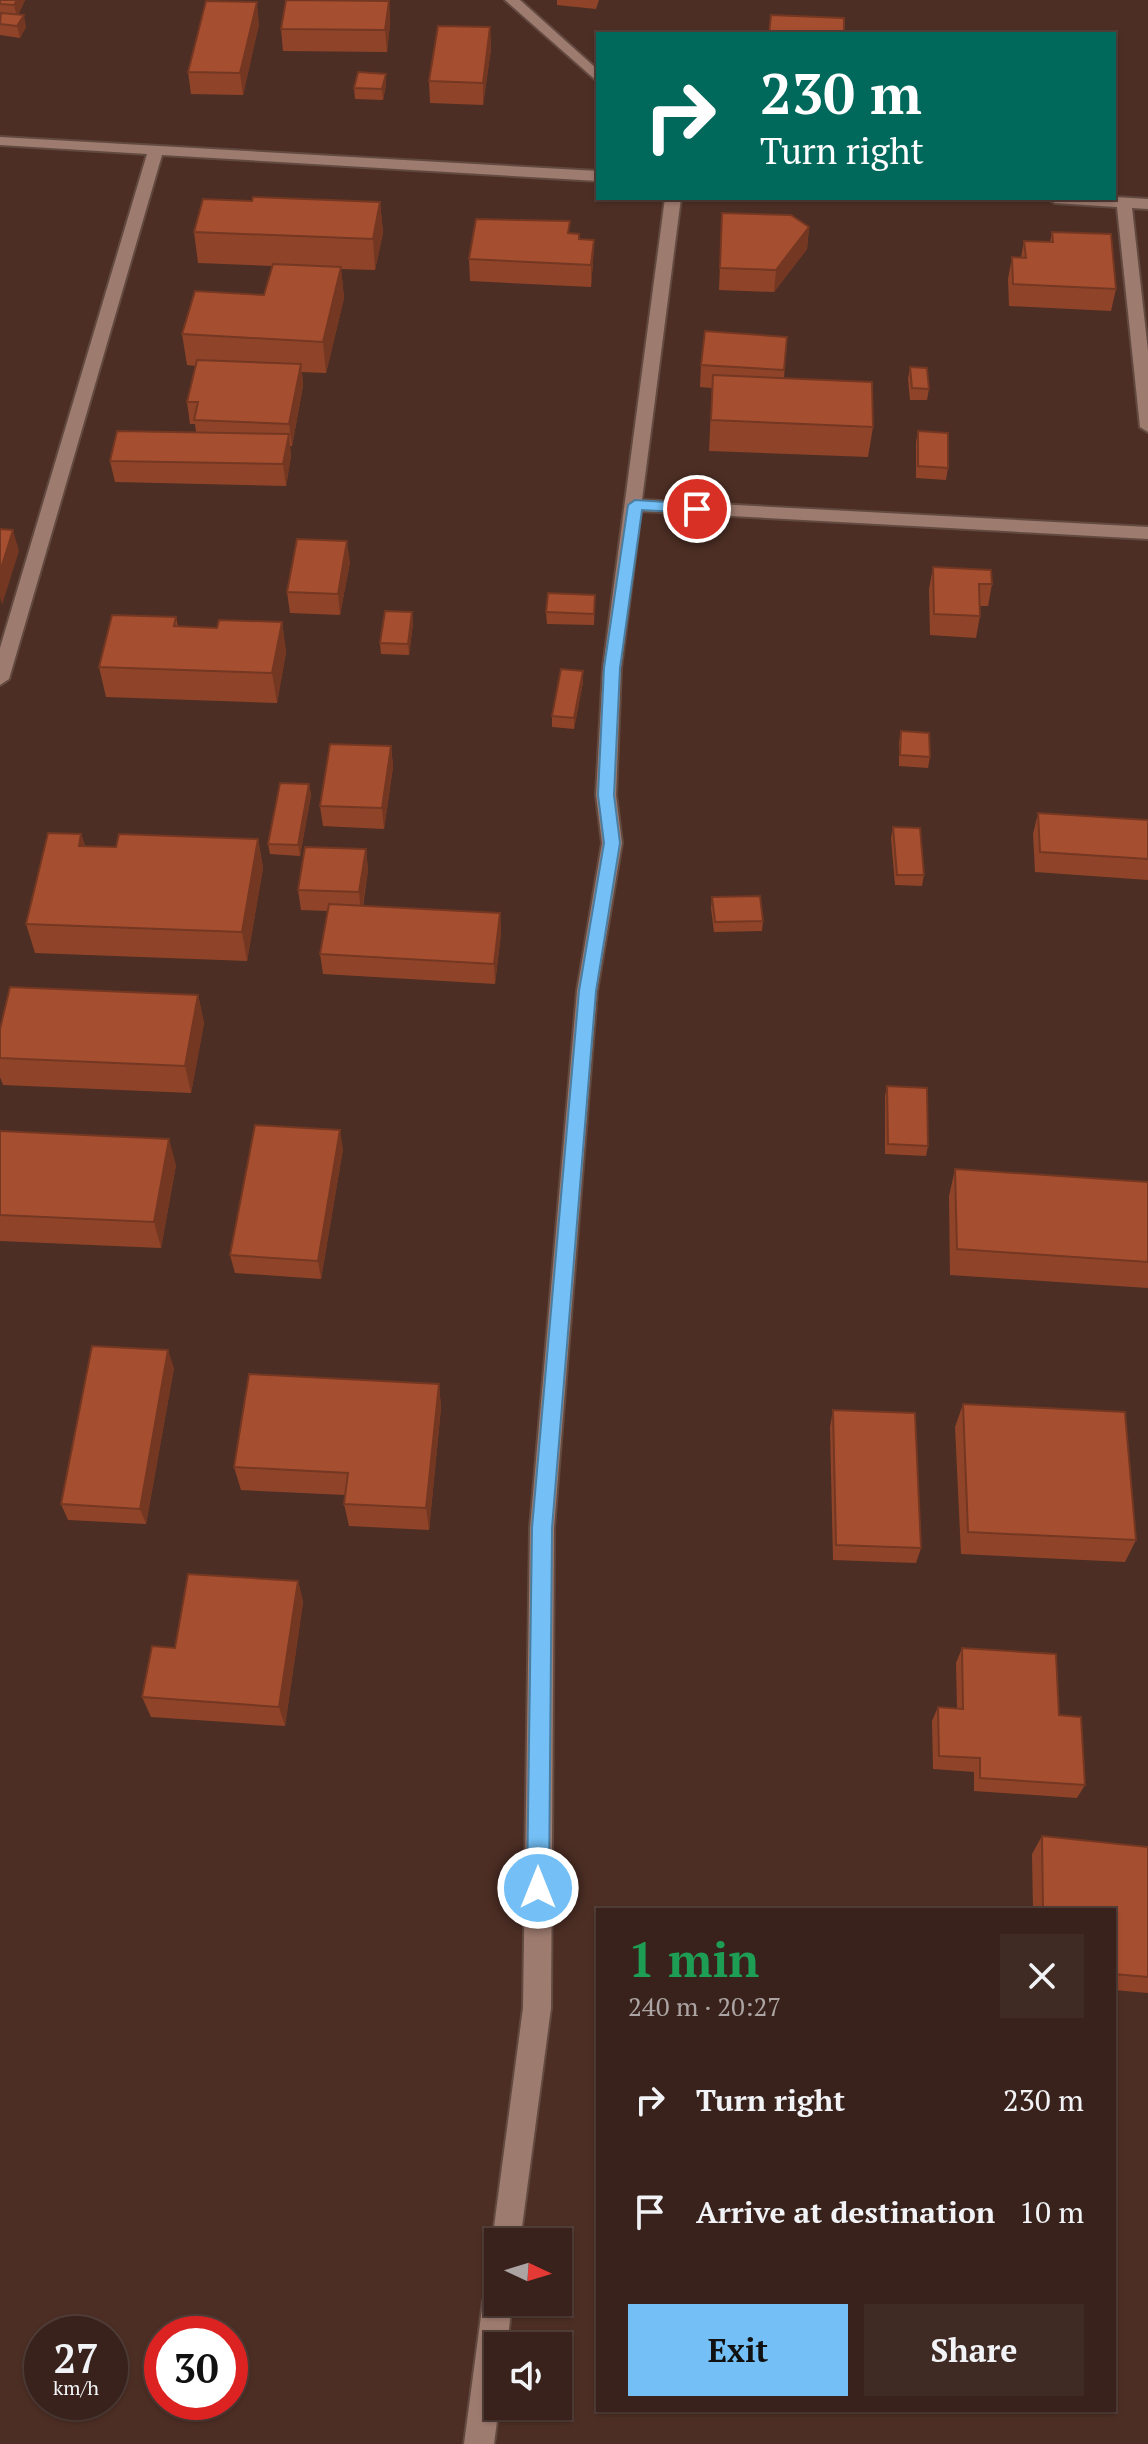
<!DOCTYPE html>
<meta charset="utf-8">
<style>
:root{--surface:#39221b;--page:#402a24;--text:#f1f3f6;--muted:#aba4a3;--line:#533f3a;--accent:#74c0f6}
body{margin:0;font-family:"PT Serif",serif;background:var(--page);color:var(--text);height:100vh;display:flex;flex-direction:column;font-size:30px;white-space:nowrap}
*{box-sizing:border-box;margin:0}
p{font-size:26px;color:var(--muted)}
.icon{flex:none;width:44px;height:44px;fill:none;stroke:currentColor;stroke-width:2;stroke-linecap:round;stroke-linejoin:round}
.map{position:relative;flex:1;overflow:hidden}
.details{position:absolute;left:596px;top:1908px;width:520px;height:504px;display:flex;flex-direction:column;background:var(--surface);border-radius:0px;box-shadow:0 2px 6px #0004,0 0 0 2px var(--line)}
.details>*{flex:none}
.guide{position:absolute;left:596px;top:32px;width:520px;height:168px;border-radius:0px;box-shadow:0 2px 6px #0004,0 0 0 2px var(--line);background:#00695c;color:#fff;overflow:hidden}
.needle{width:52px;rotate:94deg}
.fabs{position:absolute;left:484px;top:2228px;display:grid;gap:16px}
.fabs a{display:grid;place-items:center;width:88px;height:88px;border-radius:0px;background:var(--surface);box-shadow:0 2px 6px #0004,0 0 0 2px var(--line);font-size:40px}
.speed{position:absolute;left:24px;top:2316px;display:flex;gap:16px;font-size:40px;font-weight:700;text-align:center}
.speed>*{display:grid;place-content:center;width:104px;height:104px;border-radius:50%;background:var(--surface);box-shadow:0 2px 6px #0004,0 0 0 2px var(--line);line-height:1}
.speed small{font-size:20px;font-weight:400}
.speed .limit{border:12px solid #d22;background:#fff;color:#111}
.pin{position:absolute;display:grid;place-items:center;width:68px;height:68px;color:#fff;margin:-34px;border:4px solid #fff;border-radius:50%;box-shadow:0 2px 8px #0007}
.me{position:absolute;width:88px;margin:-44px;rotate:0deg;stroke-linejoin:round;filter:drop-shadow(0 0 6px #0008)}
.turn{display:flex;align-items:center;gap:28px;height:168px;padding:0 32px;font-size:36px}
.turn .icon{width:104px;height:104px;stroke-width:2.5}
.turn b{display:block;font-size:56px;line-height:68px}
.round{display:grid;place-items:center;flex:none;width:84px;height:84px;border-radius:0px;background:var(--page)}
.overview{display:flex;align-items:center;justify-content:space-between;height:136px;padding:0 32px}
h1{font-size:48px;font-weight:600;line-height:60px;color:#1e9e55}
.primary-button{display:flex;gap:16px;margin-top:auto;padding:16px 32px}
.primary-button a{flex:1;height:92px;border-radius:0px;background:var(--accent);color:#111;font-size:32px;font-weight:600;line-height:92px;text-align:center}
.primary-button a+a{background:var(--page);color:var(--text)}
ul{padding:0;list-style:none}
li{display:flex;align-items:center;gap:24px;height:112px;padding:0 32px}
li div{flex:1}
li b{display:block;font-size:30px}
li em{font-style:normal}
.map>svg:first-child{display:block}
</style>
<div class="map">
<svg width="1148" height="2444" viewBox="0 0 1148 2444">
<rect width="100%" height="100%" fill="#4c2e24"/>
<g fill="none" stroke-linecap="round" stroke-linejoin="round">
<g stroke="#624a41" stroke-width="4">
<g id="minor">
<path d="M505,0H520L598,70V82Z"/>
<path d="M0,137L598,171V181L162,155L9,679L0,685V648L147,154L0,145Z"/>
<path d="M1114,197L1148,199V209L1132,208L1148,351V432L1140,427L1117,207L1055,203L1047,198Z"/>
<path d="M665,198H681L642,500L1148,527V539L641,511L621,668L616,795L622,843L597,991L554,1528L551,2008L520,2242H498V2253L492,2242L523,2008L530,1528L577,991L602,843L596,795L603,668Z"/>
<path d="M498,2286V2302H512L507,2346H498L499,2406L494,2444H464L483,2301L488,2291Z"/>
</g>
</g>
<use href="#minor" fill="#9e7b6f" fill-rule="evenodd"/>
</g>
<g fill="#8f4429">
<path d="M0,0H25L18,15L26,27L20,38L0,35Z"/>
<path d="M557,0H599L596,9L557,5Z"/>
<path d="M389,1L390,23L387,52L283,51L281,29Z"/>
<path d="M259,24L243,95L191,94L188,72Z"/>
<path d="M490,27L491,49L483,105L430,103L429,81Z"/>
<path d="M386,85L383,100L355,99L354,88Z"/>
<path d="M252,201L380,202L383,233L375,270L341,269L344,298L326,373L302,372L303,386L292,446H290L291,456L286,486L115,482L110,461L196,432L195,424H190L187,402L196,366L187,365L182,334L264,295L272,266L198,263L194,232Z"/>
<path d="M722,213L809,227L807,249L774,292L719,290Z"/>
<path d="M1052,232L1116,289L1111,311L1009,306L1008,279L1012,257L1021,258L1024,241L1050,242Z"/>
<path d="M570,233L579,240H594L593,262L591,287L470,281L469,259Z"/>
<path d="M787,337L784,378L873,427L868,457L709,451L712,388L700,387L701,365Z"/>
<path d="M910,367L929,389L927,400H910L908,379Z"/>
<path d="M918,431L948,468L946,480L916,478V442Z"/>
<path d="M350,562L340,615L290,613L287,592Z"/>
<path d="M933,567L992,584L988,606H980V616L976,638L930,635L929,589Z"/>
<path d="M595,595L594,625L547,624L546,612Z"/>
<path d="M412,612L413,623L409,655L381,654L380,643Z"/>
<path d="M176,617L178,627L217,628L282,622L286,652L277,703L106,697L99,667Z"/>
<path d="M583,671V682L574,729L552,727V716Z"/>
<path d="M901,731L930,757L928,768L899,766V742Z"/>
<path d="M391,746L393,767L384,829L323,826L320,806Z"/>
<path d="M309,784L311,795L300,856L270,854L268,844Z"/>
<path d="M1038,813L1148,820V880L1035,872L1033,834Z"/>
<path d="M893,827L924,875L922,886L895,885L891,838Z"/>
<path d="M81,834L85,846L116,847L258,839L263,868L247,961L35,953L26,924Z"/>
<path d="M366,849L368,870L363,906L500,913L501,933L495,984L323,974L320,954L328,911L301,910L298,890Z"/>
<path d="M712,897L763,921L762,931L714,932L711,908Z"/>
<path d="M198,995L204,1023L191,1093L3,1085L0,1077V1029Z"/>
<path d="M887,1086L928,1146L926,1156L885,1154V1096Z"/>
<path d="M0,1131L176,1165L161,1248L0,1241Z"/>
<path d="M343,1149L321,1279L235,1273L230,1255Z"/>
<path d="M955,1169L1148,1182V1288L950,1275L949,1196Z"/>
<path d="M174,1368L146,1524L68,1520L61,1504Z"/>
<path d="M439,1384L441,1408L429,1530L349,1526L344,1504L345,1495L241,1490L234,1467Z"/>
<path d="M963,1404L1136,1540L1125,1562L961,1554L955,1427Z"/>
<path d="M833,1410L921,1548L916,1563L833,1560L830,1427Z"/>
<path d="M298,1581L303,1602L285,1726L151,1717L142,1697L175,1648Z"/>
<path d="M962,1648L1059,1715L1085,1785L1077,1798L974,1791V1772L933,1769L932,1721L938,1707L957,1709L956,1663Z"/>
<path d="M1042,1836L1148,1847V1993L1114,1990V1910H1033L1032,1854Z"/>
</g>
<g fill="#743722">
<path d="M17,0H25L17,17L14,5Z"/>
<path d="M389,1L390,23L387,52L385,30Z"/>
<path d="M257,2L259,24L243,95L240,73Z"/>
<path d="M24,15L26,27L20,38L17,26Z"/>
<path d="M490,27L491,49L483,105V83Z"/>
<path d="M386,74V85L383,100L382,89Z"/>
<path d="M380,202L383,233L375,270L373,239Z"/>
<path d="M809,227L807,249L774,292L776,270Z"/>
<path d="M594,240L593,262L591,287V265Z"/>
<path d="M341,267L344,298L326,373L323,342Z"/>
<path d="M301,364L303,386L292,446L289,424Z"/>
<path d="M289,434L291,456L286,486L283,464Z"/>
<path d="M13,530L19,551L2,605L0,597V572Z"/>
<path d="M347,541L350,562L340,615L338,594Z"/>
<path d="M412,612L413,623L409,655L408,644Z"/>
<path d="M282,622L286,652L277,703L272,673Z"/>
<path d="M583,671V682L574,729V718Z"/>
<path d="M391,746L393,767L384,829L382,808Z"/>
<path d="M309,784L311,795L300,856L298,845Z"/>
<path d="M81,834L89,863L79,846Z"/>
<path d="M258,839L263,868L247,961L242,932Z"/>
<path d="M366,849L368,870L361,913L359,892Z"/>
<path d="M500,913L501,933L495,984L494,964Z"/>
<path d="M198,995L204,1023L191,1093L185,1066Z"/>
<path d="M340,1130L343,1149L321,1279L318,1261Z"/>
<path d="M169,1139L176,1165L161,1248L154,1222Z"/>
<path d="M168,1350L174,1368L146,1524L140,1509Z"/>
<path d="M439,1384L441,1408L429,1530L426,1508Z"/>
<path d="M298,1581L303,1602L285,1726L279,1707Z"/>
</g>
<g fill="#a64f30" stroke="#743722" stroke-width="2">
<path d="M0,0H17L14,5L0,4Z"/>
<path d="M286,0L389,1L385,30L281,29Z"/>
<path d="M206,1L257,2L240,73L188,72Z"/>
<path d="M1,13L24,15L17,26L0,24Z"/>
<path d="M771,15L844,18V34H769Z"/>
<path d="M438,26L490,27L483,83L429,81Z"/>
<path d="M358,72L386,74L382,89L354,88Z"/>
<path d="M253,197L380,202L373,239L194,232L203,199L252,201Z"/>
<path d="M722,213L791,215L809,227L776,270L720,268Z"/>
<path d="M476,219L570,221L568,233L579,234V239L594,240L591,265L469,259Z"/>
<path d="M1052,232L1111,234L1116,289L1013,284L1012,257L1026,258L1024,241L1053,242Z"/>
<path d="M273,264L341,267L323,342L182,334L195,291L264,295Z"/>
<path d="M705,331L787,337L784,370L701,365Z"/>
<path d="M197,360L301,364L289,424L194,420L198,402H187Z"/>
<path d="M910,367L927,368L929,389L912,388Z"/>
<path d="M713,375L872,382L873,427L711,420Z"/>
<path d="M117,431L289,434L283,464L110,461Z"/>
<path d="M918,431L948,433V468L918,466Z"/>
<path d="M0,529L13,530L0,572Z"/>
<path d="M297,539L347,541L338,594L287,592Z"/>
<path d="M933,567L991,570L992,584H979L980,616L934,614Z"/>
<path d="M548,593L595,595L594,614L546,612Z"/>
<path d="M385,611L412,612L408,644L380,643Z"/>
<path d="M112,615L176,617L174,626L217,628L219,620L282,622L272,673L99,667Z"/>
<path d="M561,669L583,671L574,718L552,716Z"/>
<path d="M901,731L929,733L930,757L900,755Z"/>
<path d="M330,744L391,746L382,808L320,806Z"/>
<path d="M280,783L309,784L298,845L268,844Z"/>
<path d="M1038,813L1148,820V859L1040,852Z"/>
<path d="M893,827L920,828L924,875H897Z"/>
<path d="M48,833L81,834L79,846L116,847L119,834L258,839L242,932L26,924Z"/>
<path d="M305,847L366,849L359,892L298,890Z"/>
<path d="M760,896L763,921L715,922L712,897Z"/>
<path d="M329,904L500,913L494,964L320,954Z"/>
<path d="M10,987L198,995L185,1066L0,1058V1029Z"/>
<path d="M887,1086L927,1088L928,1146L888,1144Z"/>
<path d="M255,1125L340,1130L318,1261L230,1255Z"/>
<path d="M0,1131L169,1139L154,1222L0,1215Z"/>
<path d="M955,1169L1148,1182V1262L957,1249Z"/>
<path d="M92,1346L168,1350L140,1509L61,1504Z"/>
<path d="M249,1374L439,1384L426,1508L344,1504L348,1473L234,1467Z"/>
<path d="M963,1404L1125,1412L1136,1540L968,1532Z"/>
<path d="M833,1410L915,1413L921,1548L836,1545Z"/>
<path d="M188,1574L298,1581L279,1707L142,1697L152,1646L175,1648Z"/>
<path d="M962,1648L1056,1654L1059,1715L1081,1717L1085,1785L980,1778V1758L939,1756L938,1707L963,1709Z"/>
<path d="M1042,1836L1148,1847V1977L1114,1974V1910H1043Z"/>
</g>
<path fill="#74c0f6" stroke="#4b7da0" stroke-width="2" d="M635,500L697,504L705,509L697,513L642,510L620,668L614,795L620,843L596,991L552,1528L549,1888L546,1895L538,1899L531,1895L527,1888L532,1528L579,991L604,843L598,795L604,668L628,505Z"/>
</svg>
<div class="fabs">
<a><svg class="needle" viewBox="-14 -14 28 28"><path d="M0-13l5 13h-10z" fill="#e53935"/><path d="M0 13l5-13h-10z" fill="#aba4a3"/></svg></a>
<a><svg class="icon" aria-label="sound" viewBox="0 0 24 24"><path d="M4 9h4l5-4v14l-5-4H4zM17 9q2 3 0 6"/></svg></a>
</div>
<div class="speed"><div>27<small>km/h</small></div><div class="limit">30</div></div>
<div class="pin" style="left:697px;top:509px;background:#d93025"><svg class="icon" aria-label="arrive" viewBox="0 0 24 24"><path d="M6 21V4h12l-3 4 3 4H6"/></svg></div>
<svg class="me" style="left:538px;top:1888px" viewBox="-20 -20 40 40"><circle r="17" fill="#74c0f6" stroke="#fff" stroke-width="3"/><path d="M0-11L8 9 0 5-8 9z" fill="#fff"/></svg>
<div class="guide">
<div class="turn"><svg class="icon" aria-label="right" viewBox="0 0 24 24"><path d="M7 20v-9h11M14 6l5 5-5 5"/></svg><div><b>230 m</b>Turn right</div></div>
</div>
<section class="details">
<div class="overview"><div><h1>1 min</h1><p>240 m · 20:27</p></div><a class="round"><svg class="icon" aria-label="close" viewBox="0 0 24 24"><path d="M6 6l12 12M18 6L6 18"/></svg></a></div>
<ul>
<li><svg class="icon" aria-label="right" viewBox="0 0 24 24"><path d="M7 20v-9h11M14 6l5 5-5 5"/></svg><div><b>Turn right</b></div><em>230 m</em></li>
<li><svg class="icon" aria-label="arrive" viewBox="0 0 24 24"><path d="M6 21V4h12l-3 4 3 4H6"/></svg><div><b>Arrive at destination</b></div><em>10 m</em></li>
</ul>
<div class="primary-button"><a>Exit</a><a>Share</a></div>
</section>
</div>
